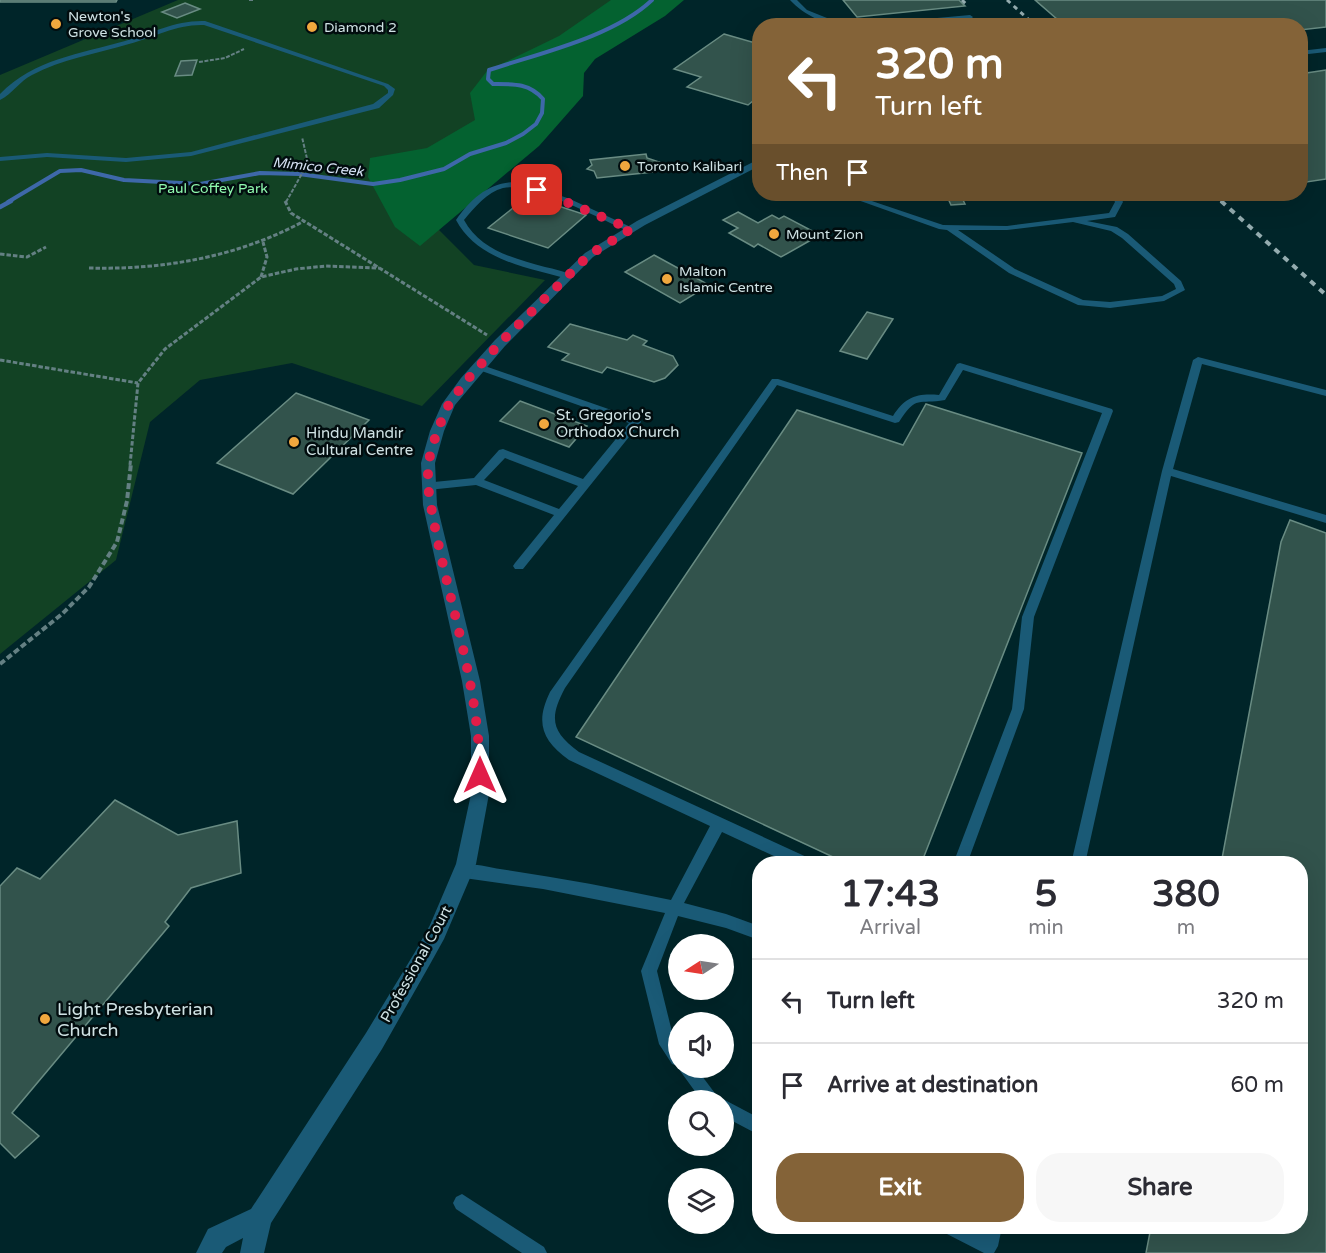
<!DOCTYPE html>
<style>
:root{--surface:#fff;--page:#f7f7f7;--text:#2b2b33;--muted:#7c7c81;--line:#e1e1e2;--accent:#846338}
body{margin:0;font-family:"Varela Round",sans-serif;background:var(--page);color:var(--text);height:100vh;display:flex;flex-direction:column;font-size:22px;white-space:nowrap}
*{box-sizing:border-box;margin:0}
p{font-size:20px;color:var(--muted)}
.icon{flex:none;width:33px;height:33px;fill:none;stroke:currentColor;stroke-width:2;stroke-linecap:round;stroke-linejoin:round}
.map{position:relative;flex:1;overflow:hidden}
.panel{position:absolute;left:752px;top:856px;width:556px;height:378px;display:flex;flex-direction:column;background:var(--surface);border-radius:24px;box-shadow:0 6px 24px #0002}
.panel>*{flex:none}
.top-card{position:absolute;left:752px;top:18px;width:556px;height:183px;border-radius:24px;box-shadow:0 6px 24px #0002;background:#846338;color:#fff;overflow:hidden}
.needle{width:39px;rotate:258deg}
.fabs{position:absolute;left:668px;top:934px;display:grid;gap:12px}
.fabs a{display:grid;place-items:center;width:66px;height:66px;border-radius:50%;background:var(--surface);box-shadow:0 6px 24px #0002;font-size:30px}
.pin{position:absolute;display:grid;place-items:center;width:51px;height:51px;color:#fff;margin:-26px;border-radius:12px;box-shadow:0 3px 9px #0006}
.me{position:absolute;width:66px;margin:-33px;rotate:0deg;stroke-linejoin:round;filter:drop-shadow(0 0 4px #0008)}
.turn{display:flex;align-items:center;gap:21px;height:126px;padding:0 24px;font-size:27px}
.turn .icon{width:78px;height:78px;stroke-width:2.5}
.turn b{display:block;font-size:42px;line-height:51px}
.then{display:flex;align-items:center;height:57px;padding:0 24px;background:#0003;gap:12px;font-size:22px}
.eta{display:flex;justify-content:space-evenly;align-items:center;height:102px;text-align:center}
.eta b{font-size:36px;font-weight:800;line-height:42px}
.button{display:flex;gap:12px;margin-top:auto;padding:12px 24px}
.button a{flex:1;height:69px;border-radius:24px;background:var(--accent);color:#fff;font-size:24px;font-weight:800;line-height:69px;text-align:center}
.button a+a{background:var(--page);color:var(--text)}
ul{padding:0;list-style:none}
li{display:flex;align-items:center;gap:18px;height:84px;padding:0 24px;border-top:2px solid var(--line)}
li div{flex:1}
li b{display:block;font-size:22px}
li em{font-style:normal}
.map>svg:first-child{display:block}
</style>
<div class="map">
<svg width="1326" height="1253" viewBox="0 0 1326 1253">
<rect width="100%" height="100%" fill="#002529"/>
<path fill="#124224" d="M178,0H674L522,75L438,229L474,265L545,280L422,406L292,363L200,380L150,422L116,560L0,654V75Z"/>
<path fill="#046230" d="M611,0H684L665,16L595,59L584,73L583,96L539,146L420,246L395,227L368,177L370,158L427,148L475,120L470,93L487,71L559,36Z"/>
<g fill="none" stroke-linecap="round" stroke-linejoin="round">
<path stroke="#3e68a9" stroke-width="4" d="M8,202L60,171L81,170L124,180L200,184L260,173L299,174L373,184L400,180L444,169L470,154L506,143L523,134L536,124L542,113L543,99C529,83 513,84 493,84L488,79L489,70C540,53 613,37 652,0"/>
<path stroke="#3e68a9" stroke-width="4.5" d="M0,207L11,201"/>
</g>
<g fill="#32534c" stroke="#698c83" stroke-width="1.5">
<path d="M0,0H117L116,2H0Z"/>
<path d="M843,0H959L965,6L857,17Z"/>
<path d="M1035,0H1326V27L1300,30V26H1065Z"/>
<path d="M185,3L200,9L177,18L162,12Z"/>
<path d="M724,34L759,44V96L748,105L687,87L701,77L674,69Z"/>
<path d="M197,60L192,75L175,76L181,61Z"/>
<path d="M1326,70V179L1300,183V74Z"/>
<path d="M646,154L647,158L659,162L652,168L653,172L597,178L594,171L587,169L592,165L590,160Z"/>
<path d="M946,194H960L965,204L951,205Z"/>
<path d="M528,196L586,215L548,248L488,228Z"/>
<path d="M738,212L758,223L772,215L779,219L784,216L820,235L781,257L758,244L754,247L729,233L738,228L723,220Z"/>
<path d="M654,255L709,285L680,303L625,272Z"/>
<path d="M867,312L893,319L867,359L840,351Z"/>
<path d="M570,324L627,340L633,335L647,341L643,345L673,356L678,365L665,378L654,382L607,367L602,373L562,360L569,354L548,347Z"/>
<path d="M296,393L369,420L293,494L217,463Z"/>
<path d="M520,401L587,426L569,447L500,421Z"/>
<path d="M926,404L1082,453L921,864H848L576,737L797,410L903,445Z"/>
<path d="M1290,520L1326,533V1253H1146L1151,1227H1300V864H1221L1281,542Z"/>
<path d="M115,800L178,835L237,821L241,873L191,888L165,922L169,926L12,1113L39,1136L15,1158L0,1143V886L17,868L40,879Z"/>
</g>
<g fill="none" stroke-linecap="round" stroke-linejoin="round">
<g stroke="#648083" stroke-width="2" stroke-dasharray="4 1.5" stroke-linecap="butt">
<path d="M249,0H253"/>
<path d="M199,62L225,58L244,49"/>
<path d="M286,202L308,163L302,137"/>
</g>
<g stroke="#648083" stroke-width="3" stroke-dasharray="4.5 2" stroke-linecap="butt">
<path d="M285,201L291,213L487,335"/>
<path d="M0,254L27,257L46,247"/>
<path d="M89,268C163,270 238,257 304,221"/>
<path d="M261,277L267,257L263,242"/>
<path d="M0,360L138,383"/>
<path d="M130,465L138,383L165,349L261,277L296,269L326,266L379,268"/>
</g>
<path stroke="#648083" stroke-width="4" stroke-dasharray="6 3" stroke-linecap="butt" d="M0,664L62,614L89,587L117,542L127,501L131,463"/>
<g fill="#1a5a76" fill-rule="evenodd">
<path d="M790,0H797L807,10L847,26C826,26 804,15 790,0Z"/>
<path d="M970,15L973,17L972,18L906,26H882L904,21Z"/>
<path d="M205,21L388,84L395,89L393,95L379,108L191,156L126,162L47,157L0,161V157L47,153L126,158L191,152L373,104L388,93V90L384,86L204,25C177,24 155,37 129,44C96,54 62,59 32,75C20,81 12,94 0,100V94C34,59 80,54 125,41C152,33 176,20 205,21Z"/>
<path d="M1326,48V52L1300,55V51Z"/>
<path d="M515,182L533,186L570,199L635,229L628,231C600,219 531,181 503,188C487,192 474,208 464,220C480,250 515,259 545,267C554,269 565,271 572,276L568,279C528,268 477,260 456,220C471,199 488,183 515,182Z"/>
<path d="M841,194H851L943,225L1007,226L1109,213L1115,202L1111,194H1119L1123,202L1115,217L1087,221L1117,227L1128,234L1181,281L1185,290L1164,301L1110,308L1078,305L1009,273L947,230L939,229ZM1073,222L1111,231L1122,238L1174,284L1176,289L1162,296L1110,302L1083,300L1015,269L958,230H1007Z"/>
<path d="M1198,357L1326,390V396L1202,364L1173,469L1326,515V523L1171,476L1085,864H1071L1162,471L1193,360Z"/>
<path d="M960,363L1112,409L1113,411L1034,617L1024,709L967,864H953L1012,709L1022,617L1102,413L963,370L945,400C918,405 917,394 899,422L895,423L777,385L565,688C549,718 551,731 579,752L811,859L813,864H791L722,832L684,903L726,914L759,926V940L726,928L678,916L657,971L674,1040L678,1045V1066L672,1064L659,1044L641,971L665,913L543,889L464,878L459,876L457,871L459,866C471,862 488,867 500,869C557,877 614,888 671,900L710,826L569,760C542,740 535,723 550,692L772,379H778L893,416C905,397 917,393 939,395L957,364Z"/>
<path d="M479,364L640,420L641,422L523,569H515L513,566L515,563L554,515L476,485L428,490L423,486L424,483L474,478L499,450L503,449L583,479L629,423L476,369V365ZM505,458L578,486L559,509L484,480Z"/>
<path d="M678,1068H696L720,1100L723,1099L759,1118V1135L723,1116V1101H702Z"/>
<path d="M462,1194L544,1247L547,1253H522L456,1209L453,1203L456,1197Z"/>
<path d="M942,1227H970L983,1234L984,1227H1002L998,1246L994,1253H984L945,1233Z"/>
</g>
<path fill="#1a5a76" fill-rule="evenodd" d="M759,159V166L645,225L593,257L505,346L455,405L444,431L435,463L437,505L480,681L489,736V794L476,864L444,939L429,966L382,1049L271,1223L264,1253H240L243,1238L226,1247L222,1253H196L208,1229L251,1209L366,1033L415,952L430,925L456,864L471,794V736L462,681L423,505L421,463L430,431L442,404L461,378L495,340L585,253L637,221Z"/>
<g stroke="#94acaf" stroke-width="3" stroke-dasharray="4.5 4.5" stroke-linecap="butt">
<path d="M962,0L967,5"/>
<path d="M1007,0L1036,26"/>
<path d="M1214,194L1223,202"/>
</g>
<path stroke="#94acaf" stroke-width="4" stroke-dasharray="6 6" stroke-linecap="butt" d="M1221,201L1326,295"/>
</g>
<g fill="none" stroke-linecap="round" stroke-linejoin="round">
<path stroke="#e11d48" stroke-width="10" stroke-dasharray="0 18" d="M480,775C479,675 441,583 428,486V463L437,431L449,404L466,381L500,343L589,255L631,229L537,190"/>
</g>
<g fill="#f0a73e" stroke="#010c0e" stroke-width="2">
<circle cx="56" cy="24" r="6"/>
<circle cx="312" cy="27" r="6"/>
<circle cx="625" cy="166" r="6"/>
<circle cx="774" cy="234" r="6"/>
<circle cx="667" cy="279" r="6"/>
<circle cx="544" cy="424" r="6"/>
<circle cx="294" cy="442" r="6"/>
<circle cx="45" cy="1019" r="6"/>
</g>
<g text-anchor="middle" dominant-baseline="central" stroke-width="5" stroke-linejoin="round" paint-order="stroke">
<g font-size="14" fill="#cfe2e4" stroke="#010c0e" text-anchor="start">
<text x="68" y="16">Newton's<tspan x="68" dy="16">Grove School</tspan></text>
<text x="324" y="27">Diamond 2</text>
<text x="637" y="166">Toronto Kalibari</text>
<text x="786" y="234">Mount Zion</text>
<text x="679" y="271">Malton<tspan x="679" dy="16">Islamic Centre</tspan></text>
</g>
<g font-size="14" font-style="italic" fill="#d5e1f3" stroke="#010c0e">
<text transform="translate(318 167) rotate(6)">Mimico Creek</text>
</g>
<g font-size="14" fill="#90faaf" stroke="#010c0e">
<text x="213" y="188">Paul Coffey Park</text>
</g>
<g font-size="15" fill="#cfe2e4" stroke="#010c0e" text-anchor="start">
<text x="556" y="415">St. Gregorio's<tspan x="556" dy="17">Orthodox Church</tspan></text>
<text x="306" y="433">Hindu Mandir<tspan x="306" dy="17">Cultural Centre</tspan></text>
</g>
<g font-size="15" fill="#cfe2e4" stroke="#010c0e">
<text transform="translate(416 964) rotate(-61)">Professional Court</text>
</g>
<g font-size="18" fill="#cfe2e4" stroke="#010c0e" text-anchor="start">
<text x="57" y="1009">Light Presbyterian<tspan x="57" dy="21">Church</tspan></text>
</g>
</g>
</svg>
<div class="fabs">
<a><svg class="needle" viewBox="-14 -14 28 28"><path d="M0-13l5 13h-10z" fill="#e53935"/><path d="M0 13l5-13h-10z" fill="#7c7c81"/></svg></a>
<a><svg class="icon" aria-label="sound" viewBox="0 0 24 24"><path d="M4 9h4l5-4v14l-5-4H4zM17 9q2 3 0 6"/></svg></a>
<a><svg class="icon" aria-label="search" viewBox="0 0 24 24"><circle cx="10" cy="10" r="6"/><path d="M15 15l6 6"/></svg></a>
<a><svg class="icon" aria-label="layers" viewBox="0 0 24 24"><path d="M12 4l9 5-9 5-9-5zM3 14l9 5 9-5"/></svg></a>
</div>
<div class="pin" style="left:537px;top:190px;background:#d93025"><svg class="icon" aria-label="arrive" viewBox="0 0 24 24"><path d="M6 21V4h12l-3 4 3 4H6"/></svg></div>
<svg class="me" style="left:480px;top:775px" viewBox="-20 -20 40 40"><path d="M0-17L14 15 0 8-14 15z" fill="#e11d48" stroke="#fff" stroke-width="4"/></svg>
<div class="top-card">
<div class="turn"><svg class="icon" aria-label="left" viewBox="0 0 24 24"><path d="M17 20v-9H6M10 6l-5 5 5 5"/></svg><div><b>320 m</b>Turn left</div></div>
<div class="then">Then<svg class="icon" aria-label="arrive" viewBox="0 0 24 24"><path d="M6 21V4h12l-3 4 3 4H6"/></svg></div>
</div>
<section class="panel">
<div class="eta">
<div><b>17:43</b><p>Arrival</p></div>
<div><b>5</b><p>min</p></div>
<div><b>380</b><p>m</p></div>
</div>
<ul>
<li><svg class="icon" aria-label="left" viewBox="0 0 24 24"><path d="M17 20v-9H6M10 6l-5 5 5 5"/></svg><div><b>Turn left</b></div><em>320 m</em></li>
<li><svg class="icon" aria-label="arrive" viewBox="0 0 24 24"><path d="M6 21V4h12l-3 4 3 4H6"/></svg><div><b>Arrive at destination</b></div><em>60 m</em></li>
</ul>
<div class="button"><a>Exit</a><a>Share</a></div>
</section>
</div>
